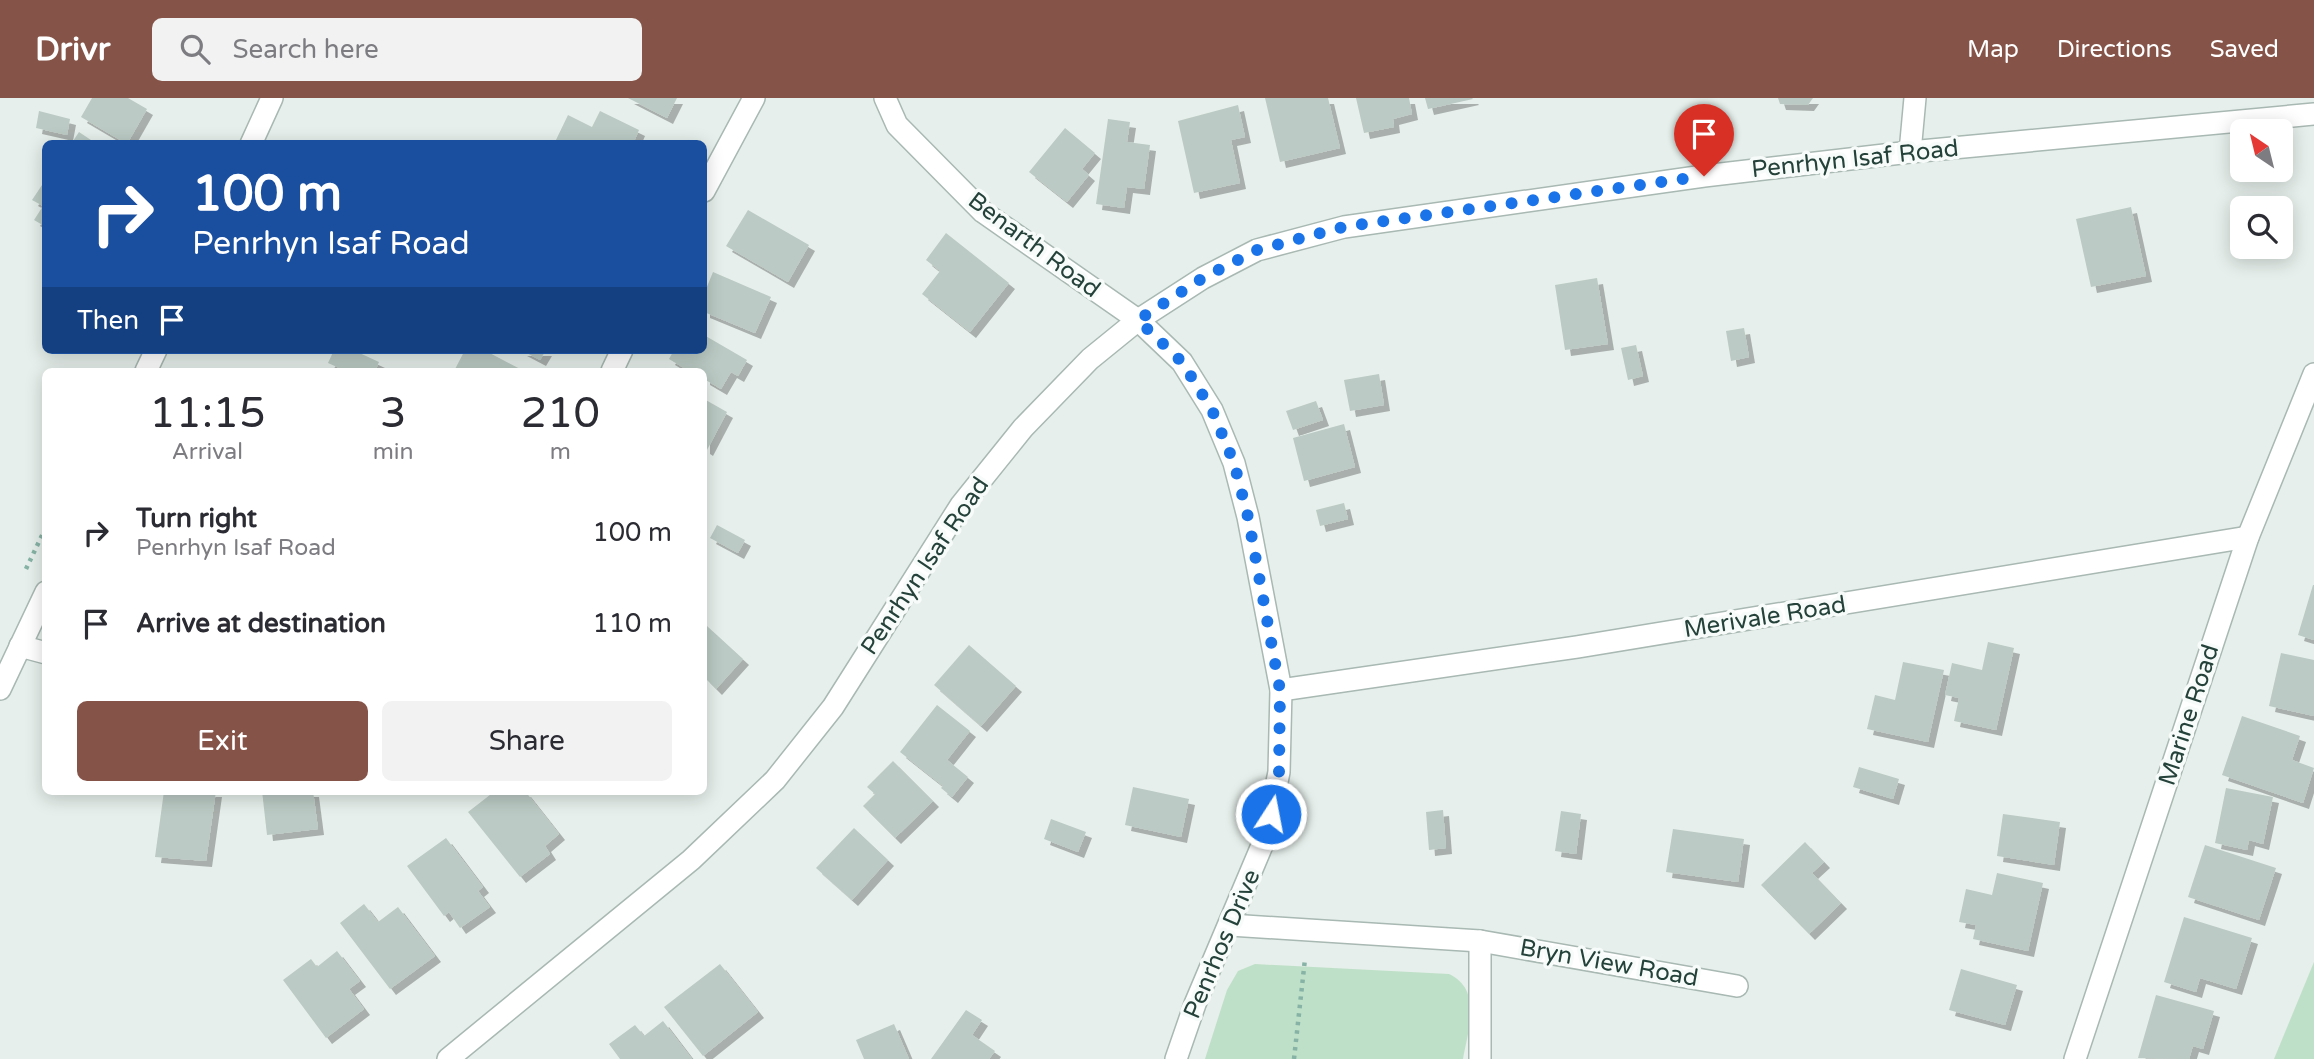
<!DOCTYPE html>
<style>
:root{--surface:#fff;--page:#f2f2f3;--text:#2b2b33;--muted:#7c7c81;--accent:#855347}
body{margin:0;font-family:"Varela Round",sans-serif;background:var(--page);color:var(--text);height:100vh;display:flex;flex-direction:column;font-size:26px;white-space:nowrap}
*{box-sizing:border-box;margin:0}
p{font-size:23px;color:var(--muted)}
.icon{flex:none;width:38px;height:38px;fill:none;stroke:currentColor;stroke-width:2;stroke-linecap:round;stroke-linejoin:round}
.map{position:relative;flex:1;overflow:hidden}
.sheet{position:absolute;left:42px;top:270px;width:665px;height:427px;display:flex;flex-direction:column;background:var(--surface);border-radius:10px;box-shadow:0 4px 18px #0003}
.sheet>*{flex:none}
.top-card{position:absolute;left:42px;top:42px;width:665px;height:214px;border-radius:10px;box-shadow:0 4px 18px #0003;background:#1a4fa0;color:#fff;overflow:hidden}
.needle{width:46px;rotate:325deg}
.fabs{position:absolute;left:2230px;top:21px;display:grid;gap:14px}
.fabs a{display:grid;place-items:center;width:63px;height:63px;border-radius:10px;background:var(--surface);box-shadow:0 4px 18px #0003;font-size:35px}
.pin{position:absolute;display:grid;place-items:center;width:60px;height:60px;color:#fff;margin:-72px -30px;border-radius:50% 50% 50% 0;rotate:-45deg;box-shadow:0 0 7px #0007}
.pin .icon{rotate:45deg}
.me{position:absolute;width:77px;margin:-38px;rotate:11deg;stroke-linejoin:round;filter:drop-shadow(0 0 5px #0008)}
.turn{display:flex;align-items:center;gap:24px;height:147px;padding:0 35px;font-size:32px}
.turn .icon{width:91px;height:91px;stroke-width:2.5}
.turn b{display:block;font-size:49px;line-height:60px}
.then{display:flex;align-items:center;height:66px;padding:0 35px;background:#0003;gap:14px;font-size:26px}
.eta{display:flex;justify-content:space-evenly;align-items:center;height:119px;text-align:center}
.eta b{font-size:42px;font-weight:600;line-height:49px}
.button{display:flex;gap:14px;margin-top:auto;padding:14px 35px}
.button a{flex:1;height:80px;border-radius:10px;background:var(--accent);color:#fff;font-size:28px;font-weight:600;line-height:80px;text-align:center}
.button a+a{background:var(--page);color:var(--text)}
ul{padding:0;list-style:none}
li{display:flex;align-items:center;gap:21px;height:91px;padding:0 35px}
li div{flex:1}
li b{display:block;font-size:26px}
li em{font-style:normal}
header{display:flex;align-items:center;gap:42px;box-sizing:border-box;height:98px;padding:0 35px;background:var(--accent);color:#fff}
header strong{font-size:33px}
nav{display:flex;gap:38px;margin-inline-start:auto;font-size:24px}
.search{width:490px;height:63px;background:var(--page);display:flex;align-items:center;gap:18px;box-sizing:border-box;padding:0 24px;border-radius:10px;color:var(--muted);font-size:26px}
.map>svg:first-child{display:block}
</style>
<header>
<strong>Drivr</strong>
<div class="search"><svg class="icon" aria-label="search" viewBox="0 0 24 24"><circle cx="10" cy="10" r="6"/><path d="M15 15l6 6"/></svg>Search here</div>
<nav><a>Map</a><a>Directions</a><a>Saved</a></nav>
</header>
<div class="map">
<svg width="2314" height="961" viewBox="0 0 2314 961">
<defs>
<filter id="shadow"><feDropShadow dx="6" dy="6" stdDeviation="0" flood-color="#0004"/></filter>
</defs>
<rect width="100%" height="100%" fill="#e6efeb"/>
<g fill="#bfe0c8">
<path d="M2314,864V961H2274Z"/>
<path d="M1255,866L1449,876C1483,892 1468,932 1463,961H1205L1227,892L1238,873Z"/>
</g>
<g fill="#bbcac4" filter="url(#shadow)">
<path d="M92,0H128L147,11L127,46L81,19Z"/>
<path d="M628,0H677L667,20Z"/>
<path d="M1265,0H1328L1340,50L1280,64Z"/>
<path d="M1356,0H1409L1412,16L1393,21L1394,29L1364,35Z"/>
<path d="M1425,0H1472L1473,1L1428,11Z"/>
<path d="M1778,0H1813L1808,7L1780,6Z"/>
<path d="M1238,7L1245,39L1231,42L1240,85L1194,95L1178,23Z"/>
<path d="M39,13L70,21L67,37L36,30Z"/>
<path d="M600,13L639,32L633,46H554L568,17L592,29Z"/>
<path d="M1108,21L1130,24L1127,44L1150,47L1144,91L1127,89L1124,110L1096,106Z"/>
<path d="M1065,30L1095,55L1082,71L1089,77L1067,104L1029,74Z"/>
<path d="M79,34L97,46H71Z"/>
<path d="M44,84L46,85V129L34,122L43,108L32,102Z"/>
<path d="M2131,109L2146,178L2091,189L2076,121Z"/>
<path d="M748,112L809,147L788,184L726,148Z"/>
<path d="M946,135L1009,185L970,234L922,196L940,173L926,162Z"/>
<path d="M713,174L771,199L755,235L704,214V196Z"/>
<path d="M1597,180L1608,246L1565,252L1555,187Z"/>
<path d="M1744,230L1749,259L1731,263L1726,233Z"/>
<path d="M704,237L747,262L738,278L731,274L721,291L704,281V273H689L669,261L674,252H704Z"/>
<path d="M1636,247L1643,278L1628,282L1621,250Z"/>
<path d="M334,252H353L379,264L375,273H346L328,265Z"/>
<path d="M465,252H484L524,273H454Z"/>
<path d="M521,252H546L540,262Z"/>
<path d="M1379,276L1384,307L1350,313L1344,282Z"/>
<path d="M704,301L727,314L707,352L704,350Z"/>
<path d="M1316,303L1323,322L1293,332L1286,313Z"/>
<path d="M1344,326L1355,369L1304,383L1293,340Z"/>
<path d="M1344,405L1348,421L1320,428L1316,412Z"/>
<path d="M717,427L745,442L738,455L710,440Z"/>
<path d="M2313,487H2314V542L2298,537Z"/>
<path d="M707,528L743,561L716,591L704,579V533Z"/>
<path d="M1988,544L2014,550L1996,632L1954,623L1959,600L1945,597L1952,565L1982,572Z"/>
<path d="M969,547L1016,588L981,628L934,587Z"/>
<path d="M2281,555L2314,562V618L2269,608Z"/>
<path d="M1903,564L1944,572L1928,644L1867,631L1875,597L1895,602Z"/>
<path d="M937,607L970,633L947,662L968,679L952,699L941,690L943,688L900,654Z"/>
<path d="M2242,618L2300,638L2292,662L2314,670L2303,705L2222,677Z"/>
<path d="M893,663L933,703L895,740L863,708L875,696L867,689Z"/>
<path d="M1859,669L1899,681L1893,701L1853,689Z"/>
<path d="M1133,689L1189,701L1181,739L1125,727Z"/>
<path d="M2226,690L2273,699L2263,746L2249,742L2247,752L2215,745Z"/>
<path d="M164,693H216L206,763L155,759Z"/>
<path d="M262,693H313L318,731L267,737Z"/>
<path d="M495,693H525L559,736L545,748L550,756L520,779L468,714Z"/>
<path d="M1443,712L1446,750L1429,752L1426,714Z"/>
<path d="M1561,713L1581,716L1576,756L1555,753Z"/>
<path d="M2003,716L2060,724L2054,767L1997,758Z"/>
<path d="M1051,721L1086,734L1078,754L1044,741Z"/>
<path d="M854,730L888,762L852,802L816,770Z"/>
<path d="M1673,731L1744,741L1738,784L1666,774Z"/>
<path d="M446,740L483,789L478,793L490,809L460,830L449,814L444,818L407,768Z"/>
<path d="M1805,744L1824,764L1812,775L1841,805L1809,836L1761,787Z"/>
<path d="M2205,747L2276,770L2259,822L2188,799Z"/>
<path d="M1997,775L2043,785L2028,853L1973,841L1976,827L1959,824L1966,791L1992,797Z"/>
<path d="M364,806L378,824L398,809L435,858L390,891L340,825Z"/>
<path d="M2184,819L2252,840L2236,891L2200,880L2196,894L2164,884Z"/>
<path d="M337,853L360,883L349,891L364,911L326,940L283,882L311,861L317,869Z"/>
<path d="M720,866L758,914L703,958L664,909Z"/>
<path d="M1961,871L2017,887L2005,927L1949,912Z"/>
<path d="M2156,897L2214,913L2203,951L2193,948L2189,961L2138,960Z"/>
<path d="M966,912L982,922L972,937L995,953L989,961H931Z"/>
<path d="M663,923L692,961H620L609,946L635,927L644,938Z"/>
<path d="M894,926L909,961H864L856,942Z"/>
</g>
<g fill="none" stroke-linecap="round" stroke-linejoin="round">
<g stroke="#a8b8b2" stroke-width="24">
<g id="minor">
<path d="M885,0L897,27L983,114L1138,222L1182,264L1212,312L1234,365L1248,419L1281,592L1279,674L1266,738L1195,906L1176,961"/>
<path d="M251,46L272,0"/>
<path d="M1910,54L1915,0"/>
<path d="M704,93L754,0"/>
<path d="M146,273L156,252"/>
<path d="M612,273L622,252"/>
<path d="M20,548L46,555"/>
<path d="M0,591L46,494"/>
<path d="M1281,592L1577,549L2248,439"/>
<path d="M1230,827L1480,843L1737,888"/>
<path d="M1480,843V961"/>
<path d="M448,961L691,762L775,682L833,609L961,407L1023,330L1090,261L1138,222L1203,180L1257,152L1344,129L1704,78L1910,54L2314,16"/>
<path d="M2075,961L2248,439L2314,276"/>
</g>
</g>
<g stroke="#86b3a5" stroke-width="4.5" stroke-dasharray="3.5 5" stroke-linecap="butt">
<path d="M26,471L46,429"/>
<path d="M1294,961L1305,861"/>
</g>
<use href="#minor" stroke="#fff" stroke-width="21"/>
</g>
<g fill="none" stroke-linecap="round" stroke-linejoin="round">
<path stroke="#1a73e8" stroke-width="12" stroke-dasharray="0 21.6" d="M1271,716L1279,674L1280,592L1248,419L1234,365L1212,312L1182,264L1138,222L1203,180L1257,152L1343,129L1704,78"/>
</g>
<g text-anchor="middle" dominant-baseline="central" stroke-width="7" stroke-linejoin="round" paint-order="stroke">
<g font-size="24" fill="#24423a" stroke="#f7fbf9">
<text transform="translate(1855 61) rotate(-6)">Penrhyn Isaf Road</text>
<text transform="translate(1034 147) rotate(37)">Benarth Road</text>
<text transform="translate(925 468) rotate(-56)">Penrhyn Isaf Road</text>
<text transform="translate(1765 519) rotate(-9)">Merivale Road</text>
<text transform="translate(2189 617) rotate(-72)">Marine Road</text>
<text transform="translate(1222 846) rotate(-67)">Penrhos Drive</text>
<text transform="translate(1609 865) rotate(10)">Bryn View Road</text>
</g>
</g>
</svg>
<div class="fabs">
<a><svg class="needle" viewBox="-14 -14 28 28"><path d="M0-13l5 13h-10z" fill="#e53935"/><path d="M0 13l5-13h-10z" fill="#7c7c81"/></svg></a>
<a><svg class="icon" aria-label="search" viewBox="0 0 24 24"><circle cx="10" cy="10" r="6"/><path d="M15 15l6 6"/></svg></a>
</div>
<div class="pin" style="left:1704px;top:78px;background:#d93025"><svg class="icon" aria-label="arrive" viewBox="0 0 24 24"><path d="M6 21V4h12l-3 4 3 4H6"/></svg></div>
<svg class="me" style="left:1271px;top:716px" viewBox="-20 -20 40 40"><circle r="17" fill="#1a73e8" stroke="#fff" stroke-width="3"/><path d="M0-11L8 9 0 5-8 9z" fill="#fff"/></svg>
<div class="top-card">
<div class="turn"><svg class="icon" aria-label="right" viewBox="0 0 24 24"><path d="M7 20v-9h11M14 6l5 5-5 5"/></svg><div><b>100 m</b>Penrhyn Isaf Road</div></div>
<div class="then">Then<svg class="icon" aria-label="arrive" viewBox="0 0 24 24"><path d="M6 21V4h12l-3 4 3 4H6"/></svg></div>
</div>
<section class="sheet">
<div class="eta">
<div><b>11:15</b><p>Arrival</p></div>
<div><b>3</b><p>min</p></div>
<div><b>210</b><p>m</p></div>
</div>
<ul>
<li><svg class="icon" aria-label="right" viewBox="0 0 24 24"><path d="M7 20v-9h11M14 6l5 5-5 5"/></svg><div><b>Turn right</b><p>Penrhyn Isaf Road</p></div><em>100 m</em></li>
<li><svg class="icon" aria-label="arrive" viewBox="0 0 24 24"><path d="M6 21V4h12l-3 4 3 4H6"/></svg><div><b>Arrive at destination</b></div><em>110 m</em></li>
</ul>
<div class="button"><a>Exit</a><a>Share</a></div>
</section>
</div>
